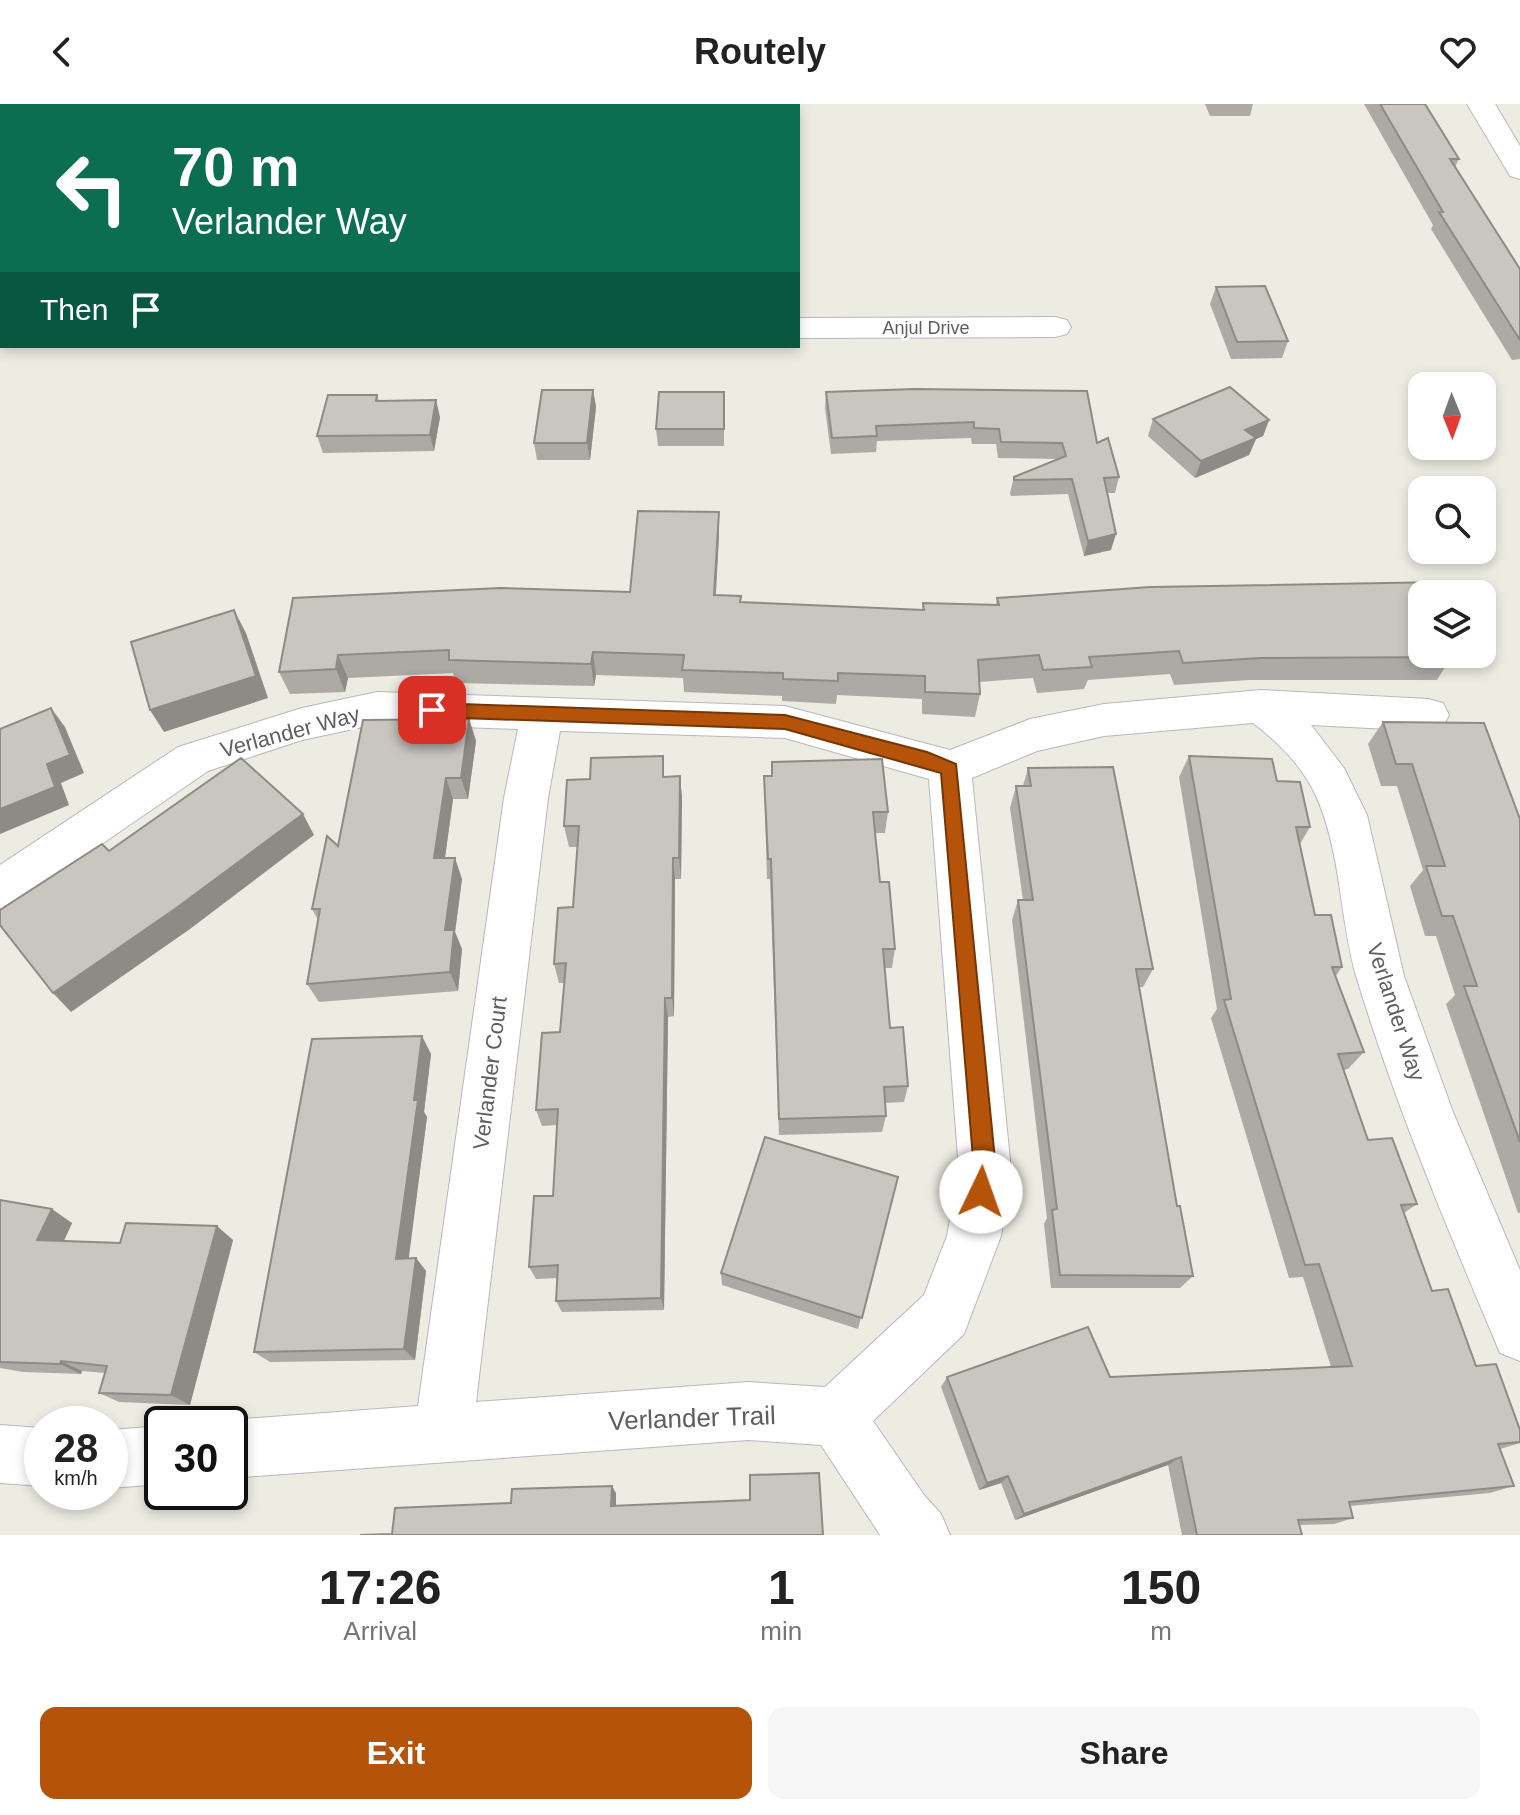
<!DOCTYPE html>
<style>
:root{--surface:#fff;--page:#f6f6f6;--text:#222;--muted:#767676;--accent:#b45309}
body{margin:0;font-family:Arial,sans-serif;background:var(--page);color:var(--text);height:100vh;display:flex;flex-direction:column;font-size:30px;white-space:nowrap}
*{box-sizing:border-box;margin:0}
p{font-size:26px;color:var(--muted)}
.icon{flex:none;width:44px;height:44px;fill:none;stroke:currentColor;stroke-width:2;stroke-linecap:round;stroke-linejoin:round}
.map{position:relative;height:1431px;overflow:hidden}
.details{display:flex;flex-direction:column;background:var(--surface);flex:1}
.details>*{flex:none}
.guide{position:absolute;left:0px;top:0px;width:800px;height:244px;box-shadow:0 4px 12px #0003;background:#0b6e4f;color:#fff;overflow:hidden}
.needle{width:52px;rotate:179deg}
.controls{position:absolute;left:1408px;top:268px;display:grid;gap:16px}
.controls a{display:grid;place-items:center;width:88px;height:88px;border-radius:16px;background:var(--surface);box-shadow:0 4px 12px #0003;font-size:40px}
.speed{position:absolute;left:24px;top:1302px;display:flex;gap:16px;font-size:40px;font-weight:700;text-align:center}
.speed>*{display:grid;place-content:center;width:104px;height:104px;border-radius:50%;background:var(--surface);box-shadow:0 4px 12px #0003;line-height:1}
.speed small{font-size:20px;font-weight:400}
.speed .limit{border:4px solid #111;border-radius:12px;background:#fff;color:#111}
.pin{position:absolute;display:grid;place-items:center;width:68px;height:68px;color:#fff;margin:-34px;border-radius:16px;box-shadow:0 4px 12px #0006}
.me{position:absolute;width:88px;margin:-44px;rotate:3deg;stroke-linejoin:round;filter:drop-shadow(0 0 6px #0008)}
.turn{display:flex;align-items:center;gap:28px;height:168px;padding:0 40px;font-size:36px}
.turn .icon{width:104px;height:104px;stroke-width:2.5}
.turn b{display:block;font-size:56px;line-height:68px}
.then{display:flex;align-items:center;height:76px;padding:0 40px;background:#0003;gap:16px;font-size:30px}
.eta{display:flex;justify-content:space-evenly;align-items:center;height:136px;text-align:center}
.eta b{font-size:48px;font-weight:600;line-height:56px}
.cta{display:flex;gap:16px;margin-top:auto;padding:16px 40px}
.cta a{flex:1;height:92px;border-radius:16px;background:var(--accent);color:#fff;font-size:32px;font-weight:600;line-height:92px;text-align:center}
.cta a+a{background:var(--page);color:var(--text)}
header{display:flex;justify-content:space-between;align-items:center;height:104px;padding:0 40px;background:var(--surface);font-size:36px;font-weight:600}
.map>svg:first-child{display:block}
</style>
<header><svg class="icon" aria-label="back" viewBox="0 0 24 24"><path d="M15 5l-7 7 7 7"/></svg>Routely<svg class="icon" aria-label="heart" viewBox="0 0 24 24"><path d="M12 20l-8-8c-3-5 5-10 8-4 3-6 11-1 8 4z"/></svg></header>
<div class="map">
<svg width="1520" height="1431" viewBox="0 0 1520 1431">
<rect width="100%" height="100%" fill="#edece3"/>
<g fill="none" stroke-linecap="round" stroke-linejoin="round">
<g stroke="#b6b8bd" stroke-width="2">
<g id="minor">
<rect x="542" y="0" width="28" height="2"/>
<path d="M1467,0H1495L1520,42V75L1510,72Z"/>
<path d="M1055,213L1067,216L1071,223L1067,230L1055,233L798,234V214Z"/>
<path d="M1261,586L1428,595L1443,599L1449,611L1443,623L1428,627L1311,621L1344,664L1367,711L1404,872L1453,1008L1520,1166V1257L1500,1249C1448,1126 1396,1003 1357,875C1339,815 1342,750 1316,692C1303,663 1278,638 1253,619L1104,632L1037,647L972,674L1011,1066L1001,1132L964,1230L873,1317L924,1391L941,1410L950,1431H880L821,1341L748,1336L230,1374V1320H220L230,1316L418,1302L504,694L518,625L377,620L302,636L208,667L16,799L0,805V761L178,643L302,604L377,588L785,602L950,646L1030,615L1104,600ZM560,627L785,634L929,675L959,1066L947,1132L924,1191L825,1283L748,1278L476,1298L548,694Z"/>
<path d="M0,1321L42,1324V1382L0,1379Z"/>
<path d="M162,1322V1380L110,1384V1326Z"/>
</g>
</g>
<use href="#minor" fill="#fff" fill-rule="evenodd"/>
</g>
<g fill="#adaaa5">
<path d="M1205,0H1253L1250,12H1210Z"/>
<path d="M1364,0H1425L1459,55L1455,63L1520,165V255L1512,256L1431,125L1433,121Z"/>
<path d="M1216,183L1288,237L1282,254L1231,255L1210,200Z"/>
<path d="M593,286L596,303L590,356H537L534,339Z"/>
<path d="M724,288V342H658L656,325Z"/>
<path d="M826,288L1097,339L1119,373L1115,389H1107L1111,446L1084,452L1068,390L1011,392L1010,389L1014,373L1059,355L998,354L996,340H972L971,334L877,337L876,348L831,350L825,304Z"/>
<path d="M377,291L379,297L440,313L434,347L323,349L317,332Z"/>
<path d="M1153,315L1269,316L1263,332L1256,335L1249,351L1195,374L1148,332Z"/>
<path d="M719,408V431L716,491L741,498L922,506L923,499L996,501L997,494L1422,550H1461L1454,560H1447L1437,576H1249L1174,581L1170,570L1088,576L1084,585L1037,589L1033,574L979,578L980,590L975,613L922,610V595L837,591L836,600L782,597V592L684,588L683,574L596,571L594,582L456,579L453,569L348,574L345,588L290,590L279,568L293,494L630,488Z"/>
<path d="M469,615L476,637L468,695H453L445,754L462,775L455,828L462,845L458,887L319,898L307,880L318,816L312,805L338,742Z"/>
<path d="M1383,618L1520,715V1109H1518L1446,900L1455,891L1436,832H1425L1410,782L1423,766L1397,682H1381L1368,640Z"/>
<path d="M1189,652L1277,677L1310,723L1300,740L1315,811L1342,863L1336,872L1364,948L1348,965L1344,966L1368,1036L1417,1100L1404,1109L1432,1187L1476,1262L1520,1326V1339L1500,1345L1514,1382L1490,1389L1350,1402L1353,1414L1334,1420L1299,1421L1302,1431H1182L1168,1361L1015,1416L1001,1379L979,1386L941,1283L947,1273H1110L1331,1263L1303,1173L1289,1174L1211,914L1217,905L1179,673Z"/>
<path d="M1028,664L1153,865L1143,883H1139L1177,1102L1193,1172L1180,1184H1051L1044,1120L1047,1114L1012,816L1018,796H1023L1010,704L1016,682H1023Z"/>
<path d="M680,672L682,694L681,775H675L674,912L668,913L664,1206L562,1208L556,1197L558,1174L536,1175L529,1163L553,1092L557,1021L542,1022L536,1006L560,928L564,879H559L554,860L573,803L577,743H569L564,722L665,673Z"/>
<path d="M764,672L888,708L885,729H875L880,778L895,845L892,864H884L890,924L908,982L904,998L885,999L886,1012L882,1028L779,1031L770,775H767Z"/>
<path d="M431,950L424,1008L427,1013L408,1155L416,1154L426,1167L415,1256L270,1258L254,1248Z"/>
<path d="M898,1073L858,1225L722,1181L721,1169Z"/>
<path d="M0,1096L72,1119L64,1137L120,1139L233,1136L190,1301L119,1298L99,1289L105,1269L82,1267L81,1270L23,1268L0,1264Z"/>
</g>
<g fill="#8d8b86">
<path d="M2,92V121L0,122V93Z"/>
<path d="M593,286L596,303L590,356L587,339Z"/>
<path d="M436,296L440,313L434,347L430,331Z"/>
<path d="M1269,316L1263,332L1256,335L1249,351L1195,374L1201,357L1245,326Z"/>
<path d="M719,408V431L714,514V491Z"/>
<path d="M1116,430L1111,446L1084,452L1088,437Z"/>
<path d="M234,506L246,529L268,594L164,628L150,606Z"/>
<path d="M593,548L596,571L594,582L591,560Z"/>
<path d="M338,551L348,574L345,588L336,565Z"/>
<path d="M51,604L65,623L84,669L61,679L69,701L0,730V705Z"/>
<path d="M469,615L476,637L468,695L461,674Z"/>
<path d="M680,672L682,694L681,775L679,754Z"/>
<path d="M446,674L453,695L442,775L434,754Z"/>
<path d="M303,710L314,731L190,825L71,908L53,889Z"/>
<path d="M455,754L462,775L455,828L462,845L458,887L450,868L445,826Z"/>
<path d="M673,754L675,775L674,912L672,894Z"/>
<path d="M665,894L668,913L664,1206L661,1194Z"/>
<path d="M422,932L431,950L424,1008L427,1013L407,1168L396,1155Z"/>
<path d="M52,1105L72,1119L58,1149L37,1136Z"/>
<path d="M217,1122L233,1136L190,1301L171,1291Z"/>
<path d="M416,1154L426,1167L415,1256L404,1245Z"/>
<path d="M61,1257L82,1267L81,1270L60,1260Z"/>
<path d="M1181,1353L1168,1361L1015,1416L1024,1410Z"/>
<path d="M1008,1372L1001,1379L979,1386L987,1379Z"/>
<path d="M612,1382L616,1389V1408L611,1402Z"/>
</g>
<g fill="#c9c6c0" stroke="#8d8b86" stroke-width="2">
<path d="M410,0H453V2H409Z"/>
<path d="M1380,0H1425L1459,55H1450L1520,165V236L1439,108H1443Z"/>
<path d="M2,51V92L0,93V52Z"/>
<path d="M1265,182L1288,237L1237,238L1216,183Z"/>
<path d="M1230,283L1269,316L1245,326L1256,334L1201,357L1153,315Z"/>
<path d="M915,285L1087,287L1097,339L1108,334L1119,373L1104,374L1116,430L1088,437L1072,375L1014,376V373L1066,352L1062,339L1001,338L999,325L974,324V318L876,322L877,332L832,334L826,288Z"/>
<path d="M542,286H593L587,339H534Z"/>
<path d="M659,288H724V325H656Z"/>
<path d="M328,291H377L376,297L436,296L430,331L317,332Z"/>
<path d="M638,407L719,408L714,491L741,492L740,498L924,506L923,499L999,501L997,494L1150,483L1444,478L1449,490H1422V550H1450L1452,553L1260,554L1183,559L1179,547L1089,553L1092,563L1043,566L1039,551L978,556L980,590L925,588V572L838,569V577L783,575V569L682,566L684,551L593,548L591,560L449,556V546L338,551L336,565L279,568L293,494L500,484L630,488Z"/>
<path d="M234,506L256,572L150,606L131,538Z"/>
<path d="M51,604L70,651L47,660L55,683L0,705V625Z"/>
<path d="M469,615L461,674H446L434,754H455L445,826H454L450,868L307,880L320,805H312L327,732L338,742L363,616Z"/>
<path d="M1383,618L1484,619L1520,715V1038L1464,882H1477L1453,812H1442L1426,762H1445L1412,660H1396Z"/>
<path d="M663,652V673L680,672L679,754H673L672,894H665L661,1194L556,1197L558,1161L529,1163L534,1092H553L558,1005L536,1006L542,929L560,928L566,859L554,860L558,804L573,803L579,722H564L567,676L590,675L591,654Z"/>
<path d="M1189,652L1272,655L1277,677L1300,678L1310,723H1296L1315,811H1331L1342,863H1332L1364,948L1338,950L1368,1036L1392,1034L1417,1100L1401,1101L1432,1187L1448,1185L1476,1262L1496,1260L1520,1326V1338L1498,1340L1514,1382L1349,1398L1353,1414L1298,1416L1302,1431H1197L1181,1353L1024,1410L1008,1372L987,1379L947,1273L1088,1223L1110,1273L1352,1262L1319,1160L1305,1161L1224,896L1231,895Z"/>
<path d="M241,654L303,710L175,805L53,889L0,821V806L102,740L109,747Z"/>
<path d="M882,655L888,708H873L880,778H889L895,845H883L890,924L903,923L908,982L884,983L886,1012L779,1015L771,755H768L764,672H772V658Z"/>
<path d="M1113,663L1153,865H1136L1177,1102H1180L1193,1172L1060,1171L1052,1106L1057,1105L1018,796H1033L1016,682H1031L1028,664Z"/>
<path d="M422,932L414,996H418L396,1155L416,1154L404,1245L254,1248L312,935Z"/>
<path d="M765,1033L898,1073L862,1214L721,1169Z"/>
<path d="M0,1096L52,1105L37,1136L120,1139L126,1119L217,1122L171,1291L99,1289L107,1262L61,1257L60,1260L0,1258Z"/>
<path d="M819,1369L823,1431H360L392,1430L395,1404L511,1399L512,1385L612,1382L611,1402L750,1396V1371Z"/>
</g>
<path fill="#b45309" stroke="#753606" stroke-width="2" d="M432,599L785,611L927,648L956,660L996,1066L989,1096L981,1099L974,1096L971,1088L974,1066L941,669L785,625L432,613L423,606Z"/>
<g text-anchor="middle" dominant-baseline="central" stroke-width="6" stroke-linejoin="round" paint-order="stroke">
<g font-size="18" fill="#5c5e63" stroke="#fff">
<text x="926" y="224">Anjul Drive</text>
</g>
<g font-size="22" fill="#5c5e63" stroke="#fff">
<text transform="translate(290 628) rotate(-15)">Verlander Way</text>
<text transform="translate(1396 908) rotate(72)">Verlander Way</text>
<text transform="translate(490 969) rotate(-83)">Verlander Court</text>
</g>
<g font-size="26" fill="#5c5e63" stroke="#fff">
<text transform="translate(692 1314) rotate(-2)">Verlander Trail</text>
</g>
</g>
</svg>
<div class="controls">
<a><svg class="needle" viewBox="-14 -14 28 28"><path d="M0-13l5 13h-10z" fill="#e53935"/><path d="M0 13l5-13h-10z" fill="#767676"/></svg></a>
<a><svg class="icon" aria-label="search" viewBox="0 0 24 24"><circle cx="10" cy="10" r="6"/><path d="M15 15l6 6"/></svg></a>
<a><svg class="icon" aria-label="layers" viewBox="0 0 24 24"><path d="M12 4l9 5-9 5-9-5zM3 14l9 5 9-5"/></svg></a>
</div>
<div class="speed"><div>28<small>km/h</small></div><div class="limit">30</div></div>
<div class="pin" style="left:432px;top:606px;background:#d93025"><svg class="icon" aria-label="arrive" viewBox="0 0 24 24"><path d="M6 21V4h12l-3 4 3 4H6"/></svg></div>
<svg class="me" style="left:981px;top:1088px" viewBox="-20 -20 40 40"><circle r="19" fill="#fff"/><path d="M0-13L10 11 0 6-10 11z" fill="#b45309"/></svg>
<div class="guide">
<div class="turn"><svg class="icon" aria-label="left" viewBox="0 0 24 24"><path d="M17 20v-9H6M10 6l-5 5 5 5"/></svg><div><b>70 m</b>Verlander Way</div></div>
<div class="then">Then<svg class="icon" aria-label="arrive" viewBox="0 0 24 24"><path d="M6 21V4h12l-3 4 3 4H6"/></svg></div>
</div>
</div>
<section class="details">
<div class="eta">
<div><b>17:26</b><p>Arrival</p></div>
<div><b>1</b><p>min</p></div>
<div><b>150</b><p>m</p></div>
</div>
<div class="cta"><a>Exit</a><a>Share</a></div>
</section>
